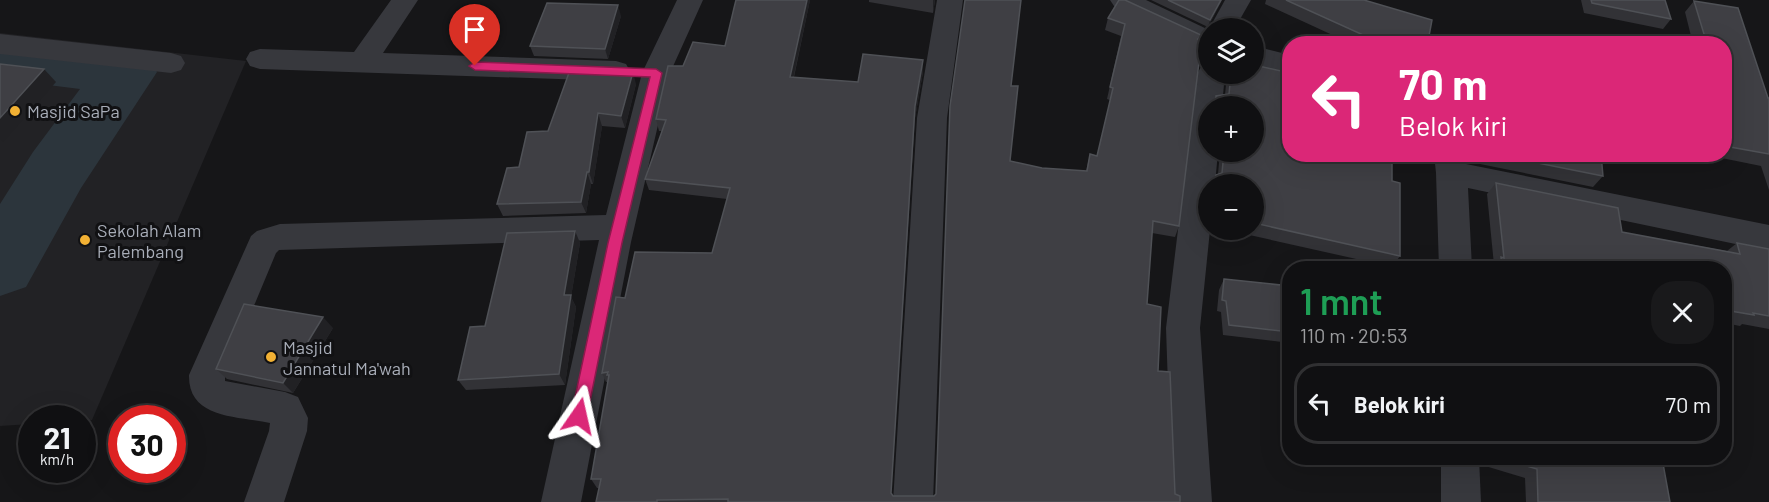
<!DOCTYPE html>
<html lang="id">
<meta charset="utf-8">
<style>
:root{--surface:#101012;--page:#19191b;--text:#f1f3f6;--muted:#9c9d9f;--line:#303032}
body{margin:0;font-family:Barlow,sans-serif;background:var(--page);color:var(--text);height:100vh;display:flex;flex-direction:column;font-size:22px;white-space:nowrap}
*{box-sizing:border-box;margin:0}
p{font-size:20px;color:var(--muted)}
.icon{flex:none;width:33px;height:33px;fill:none;stroke:currentColor;stroke-width:2;stroke-linecap:round;stroke-linejoin:round}
.map{position:relative;flex:1;overflow:hidden}
.details{position:absolute;left:1282px;top:261px;width:450px;height:204px;display:flex;flex-direction:column;background:var(--surface);border-radius:24px;box-shadow:0 6px 24px #0002,0 0 0 2px var(--line)}
.details>*{flex:none}
.guide{position:absolute;left:1282px;top:36px;width:450px;height:126px;border-radius:24px;box-shadow:0 6px 24px #0002,0 0 0 2px var(--line);background:#db2777;color:#fff;overflow:hidden}
.tools{position:absolute;left:1198px;top:18px;display:grid;gap:12px}
.tools a{display:grid;place-items:center;width:66px;height:66px;border-radius:50%;background:var(--surface);box-shadow:0 6px 24px #0002,0 0 0 2px var(--line);font-size:30px}
.speed{position:absolute;left:18px;top:405px;display:flex;gap:12px;font-size:30px;font-weight:700;text-align:center}
.speed>*{display:grid;place-content:center;width:78px;height:78px;border-radius:50%;background:var(--surface);box-shadow:0 6px 24px #0002,0 0 0 2px var(--line);line-height:1}
.speed small{font-size:15px;font-weight:400}
.speed .limit{border:9px solid #d22;background:#fff;color:#111}
.pin{position:absolute;display:grid;place-items:center;width:51px;height:51px;color:#fff;margin:-62px -26px;border-radius:50% 50% 50% 0;rotate:-45deg;box-shadow:0 0 6px #0007}
.pin .icon{rotate:45deg}
.me{position:absolute;width:66px;margin:-33px;rotate:11deg;stroke-linejoin:round;filter:drop-shadow(0 0 4px #0008)}
.turn{display:flex;align-items:center;gap:21px;height:126px;padding:0 18px;font-size:27px}
.turn .icon{width:78px;height:78px;stroke-width:2.5}
.turn b{display:block;font-size:42px;line-height:51px}
.round{display:grid;place-items:center;flex:none;width:63px;height:63px;border-radius:24px;background:var(--page)}
.head{display:flex;align-items:center;justify-content:space-between;height:102px;padding:0 18px}
h1{font-size:36px;font-weight:600;line-height:45px;color:#1e9e55}
ul{padding:0;list-style:none}
li{display:flex;align-items:center;gap:18px;height:81px;margin:0 12px 9px;padding:0 6px;border:3px solid var(--line);border-radius:24px}
li div{flex:1}
li b{display:block;font-size:22px}
li em{font-style:normal}
.map>svg:first-child{display:block}
</style>
<div class="map">
<svg width="1769" height="502" viewBox="0 0 1769 502">
<rect width="100%" height="100%" fill="#161618"/>
<path fill="#222225" d="M0,33L246,61L92,420L32,418L31,424L0,426Z"/>
<path fill="#1c231d" d="M0,231L20,232L0,266Z"/>
<g fill="none" stroke-linecap="round" stroke-linejoin="round">
<path fill="#2c353c" fill-rule="evenodd" d="M0,37L126,50L148,57L157,72L81,188L26,287L0,296V204L33,152L80,89L0,79Z"/>
<g fill="#37383d" fill-rule="evenodd">
<path d="M391,0H418L383,53L616,61L626,64L630,71L626,78L616,81L260,69L250,66L246,59L250,52L260,49L354,52Z"/>
<path d="M677,0H703L670,73L631,242L581,502H541L599,240L279,250L276,253L225,375V381L285,392L298,397L308,418L307,431L284,502H244L269,431L270,423C237,416 188,419 189,375L251,236L257,231L280,224L606,215L642,73Z"/>
<path d="M937,0H963L947,118L933,502H893L917,118Z"/>
<path d="M1110,0H1146L1209,30V50L1114,6Z"/>
<path d="M1225,0H1251L1235,28L1209,29Z"/>
<path d="M0,34L171,53L181,56L185,63L181,70L171,73L0,54Z"/>
<path d="M1254,46L1290,55V75L1254,66Z"/>
<path d="M1209,65V74H1225L1222,106H1209V152H1218L1215,184H1209L1210,230L1200,328L1212,502H1172L1166,328L1197,74L1201,67Z"/>
<path d="M1434,154H1464L1466,164L1769,225V251L1468,188L1472,268H1439L1436,173Z"/>
<path d="M1441,458H1479L1481,502H1441Z"/>
</g>
</g>
<g fill="#323236">
<path d="M736,0H810L794,77L858,82L923,60V72L915,118L891,494L893,496H934L936,494L950,106L1011,86L1010,161L1042,168L1086,171L1090,154L1097,156L1110,100L1107,99L1121,36L1105,30L1108,18L1201,35L1199,39L1209,41V63L1200,65L1198,68L1179,226L1175,237L1152,233L1147,304L1158,371L1175,494L1180,502H596L599,488H597L591,479L608,382H606L602,373L625,298L712,253L727,199L649,190L645,179L662,131H659L656,119L683,66L725,46Z"/>
<path d="M869,0H935L933,13L869,2Z"/>
<path d="M1151,0H1222L1208,27Z"/>
<path d="M1266,0H1364L1429,36L1456,44H1352L1265,4Z"/>
<path d="M1581,0H1665L1671,19L1663,29L1584,13Z"/>
<path d="M1694,1L1768,98H1769V190L1761,166L1702,154H1725V44H1693L1685,12Z"/>
<path d="M621,16L608,59L534,56L530,46Z"/>
<path d="M1227,74H1254L1392,181L1400,256L1392,267L1227,230H1254V184H1212L1216,175L1218,174L1220,152H1218H1254V106H1212L1216,96L1225,95Z"/>
<path d="M636,84L625,128L602,126L593,184H591L586,213L503,216L497,204L519,167Z"/>
<path d="M1474,154H1601L1603,176L1593,187L1475,163Z"/>
<path d="M1496,183L1622,232L1727,251L1737,243L1769,249V329L1742,324L1740,326L1725,323V268H1492L1494,265L1487,194Z"/>
<path d="M575,231L580,243L571,297L576,307L565,385L466,390L458,380L485,326Z"/>
<path d="M1224,279L1290,286V343L1223,335L1221,312L1217,311L1219,290Z"/>
<path d="M333,328L293,393L227,379L216,369Z"/>
<path d="M1481,458H1662L1670,502H1526L1525,478L1482,465Z"/>
</g>
<g fill="#212124">
<path d="M807,0H810L791,89L790,77Z"/>
<path d="M933,0H935L933,13Z"/>
<path d="M1221,0L1220,4L1208,27L1210,20Z"/>
<path d="M618,5L621,16L608,59L605,49Z"/>
<path d="M1209,52V63L1200,65L1195,74L1199,62L1205,53Z"/>
<path d="M923,60V72L915,118V106Z"/>
<path d="M44,69L56,82L3,142L0,139V118Z"/>
<path d="M633,72L636,84L625,128L621,116Z"/>
<path d="M598,113L602,126L593,184L589,172Z"/>
<path d="M587,172L591,184L586,213L581,202Z"/>
<path d="M575,231L580,243L571,297L576,307L565,385L559,374L564,295Z"/>
<path d="M323,317L333,328L293,393L283,383Z"/>
</g>
<g fill="#3f3f44" stroke="#4f5156" stroke-width="1.5">
<path d="M736,0H807L790,77L858,82L863,54L923,60L915,106L891,493L893,496H934L936,494L950,106L965,0H1021L1011,86H1018L1010,161L1042,168L1087,171L1090,154L1097,156L1113,88L1110,87L1125,24L1108,18L1119,0H1125L1201,35L1198,39L1209,41V52L1205,53L1199,62L1179,226L1153,221L1147,304L1161,307L1158,371L1170,372L1175,494L1180,496V502H728V499L657,500V502H596L601,479H591L609,375H607L608,372L602,373L616,297L625,298L635,252L712,253L730,188L645,179L666,120L656,119L668,66H683L693,42L725,46L734,8Z"/>
<path d="M1168,0H1221L1210,20Z"/>
<path d="M1286,0H1364L1432,20L1429,36L1456,44H1383Z"/>
<path d="M1591,0H1665L1671,19L1592,3Z"/>
<path d="M1694,1L1738,8L1768,98H1769V154L1725,146V44H1707Z"/>
<path d="M547,3L618,5L605,49L530,46Z"/>
<path d="M0,64L44,69L0,118Z"/>
<path d="M1254,65L1290,73V154H1392V181L1400,183V256L1254,223V184H1216V175L1222,173L1224,152H1254V106H1216V96L1229,94L1231,74H1254Z"/>
<path d="M570,70L633,72L621,116L598,113L589,172H587L581,202L497,204L507,168L519,167L527,132L548,131Z"/>
<path d="M1493,154H1601L1603,176Z"/>
<path d="M1496,183L1618,208L1622,232L1740,254L1737,243L1769,249V316L1753,313L1754,315L1725,310V268H1502L1501,257L1504,258Z"/>
<path d="M575,231L564,295H571L559,374L458,380L470,327L485,326L507,233Z"/>
<path d="M1224,279L1290,286V332L1229,325L1226,301L1222,300Z"/>
<path d="M244,304L323,317L283,383L216,369Z"/>
<path d="M1498,458H1662L1670,502H1538L1537,469Z"/>
</g>
<path fill="#db2777" stroke="#8e194d" stroke-width="1.5" d="M475,62L656,69L662,73L622,243L587,416L585,420L579,422L574,420L571,416L608,243L650,77L475,70L469,66Z"/>
<g fill="#f2b134" stroke="#111113" stroke-width="2">
<circle cx="15" cy="111" r="6"/>
<circle cx="85" cy="240" r="6"/>
<circle cx="271" cy="357" r="6"/>
</g>
<g text-anchor="middle" dominant-baseline="central" stroke-width="6" stroke-linejoin="round" paint-order="stroke">
<g font-size="18" fill="#a8adb8" stroke="#111113" text-anchor="start">
<text x="27" y="111">Masjid SaPa</text>
<text x="97" y="230">Sekolah Alam<tspan x="97" dy="21">Palembang</tspan></text>
<text x="283" y="347">Masjid<tspan x="283" dy="21">Jannatul Ma'wah</tspan></text>
</g>
</g>
</svg>
<div class="tools">
<a><svg class="icon" aria-label="layers" viewBox="0 0 24 24"><path d="M12 4l9 5-9 5-9-5zM3 14l9 5 9-5"/></svg></a>
<a>+</a>
<a>−</a>
</div>
<div class="speed"><div>21<small>km/h</small></div><div class="limit">30</div></div>
<div class="pin" style="left:475px;top:66px;background:#d93025"><svg class="icon" aria-label="arrive" viewBox="0 0 24 24"><path d="M6 21V4h12l-3 4 3 4H6"/></svg></div>
<svg class="me" style="left:579px;top:416px" viewBox="-20 -20 40 40"><path d="M0-17L14 15 0 8-14 15z" fill="#db2777" stroke="#fff" stroke-width="4"/></svg>
<div class="guide">
<div class="turn"><svg class="icon" aria-label="left" viewBox="0 0 24 24"><path d="M17 20v-9H6M10 6l-5 5 5 5"/></svg><div><b>70 m</b>Belok kiri</div></div>
</div>
<section class="details">
<div class="head"><div><h1>1 mnt</h1><p>110 m · 20:53</p></div><a class="round"><svg class="icon" aria-label="close" viewBox="0 0 24 24"><path d="M6 6l12 12M18 6L6 18"/></svg></a></div>
<ul>
<li><svg class="icon" aria-label="left" viewBox="0 0 24 24"><path d="M17 20v-9H6M10 6l-5 5 5 5"/></svg><div><b>Belok kiri</b></div><em>70 m</em></li>
</ul>
</section>
</div>
